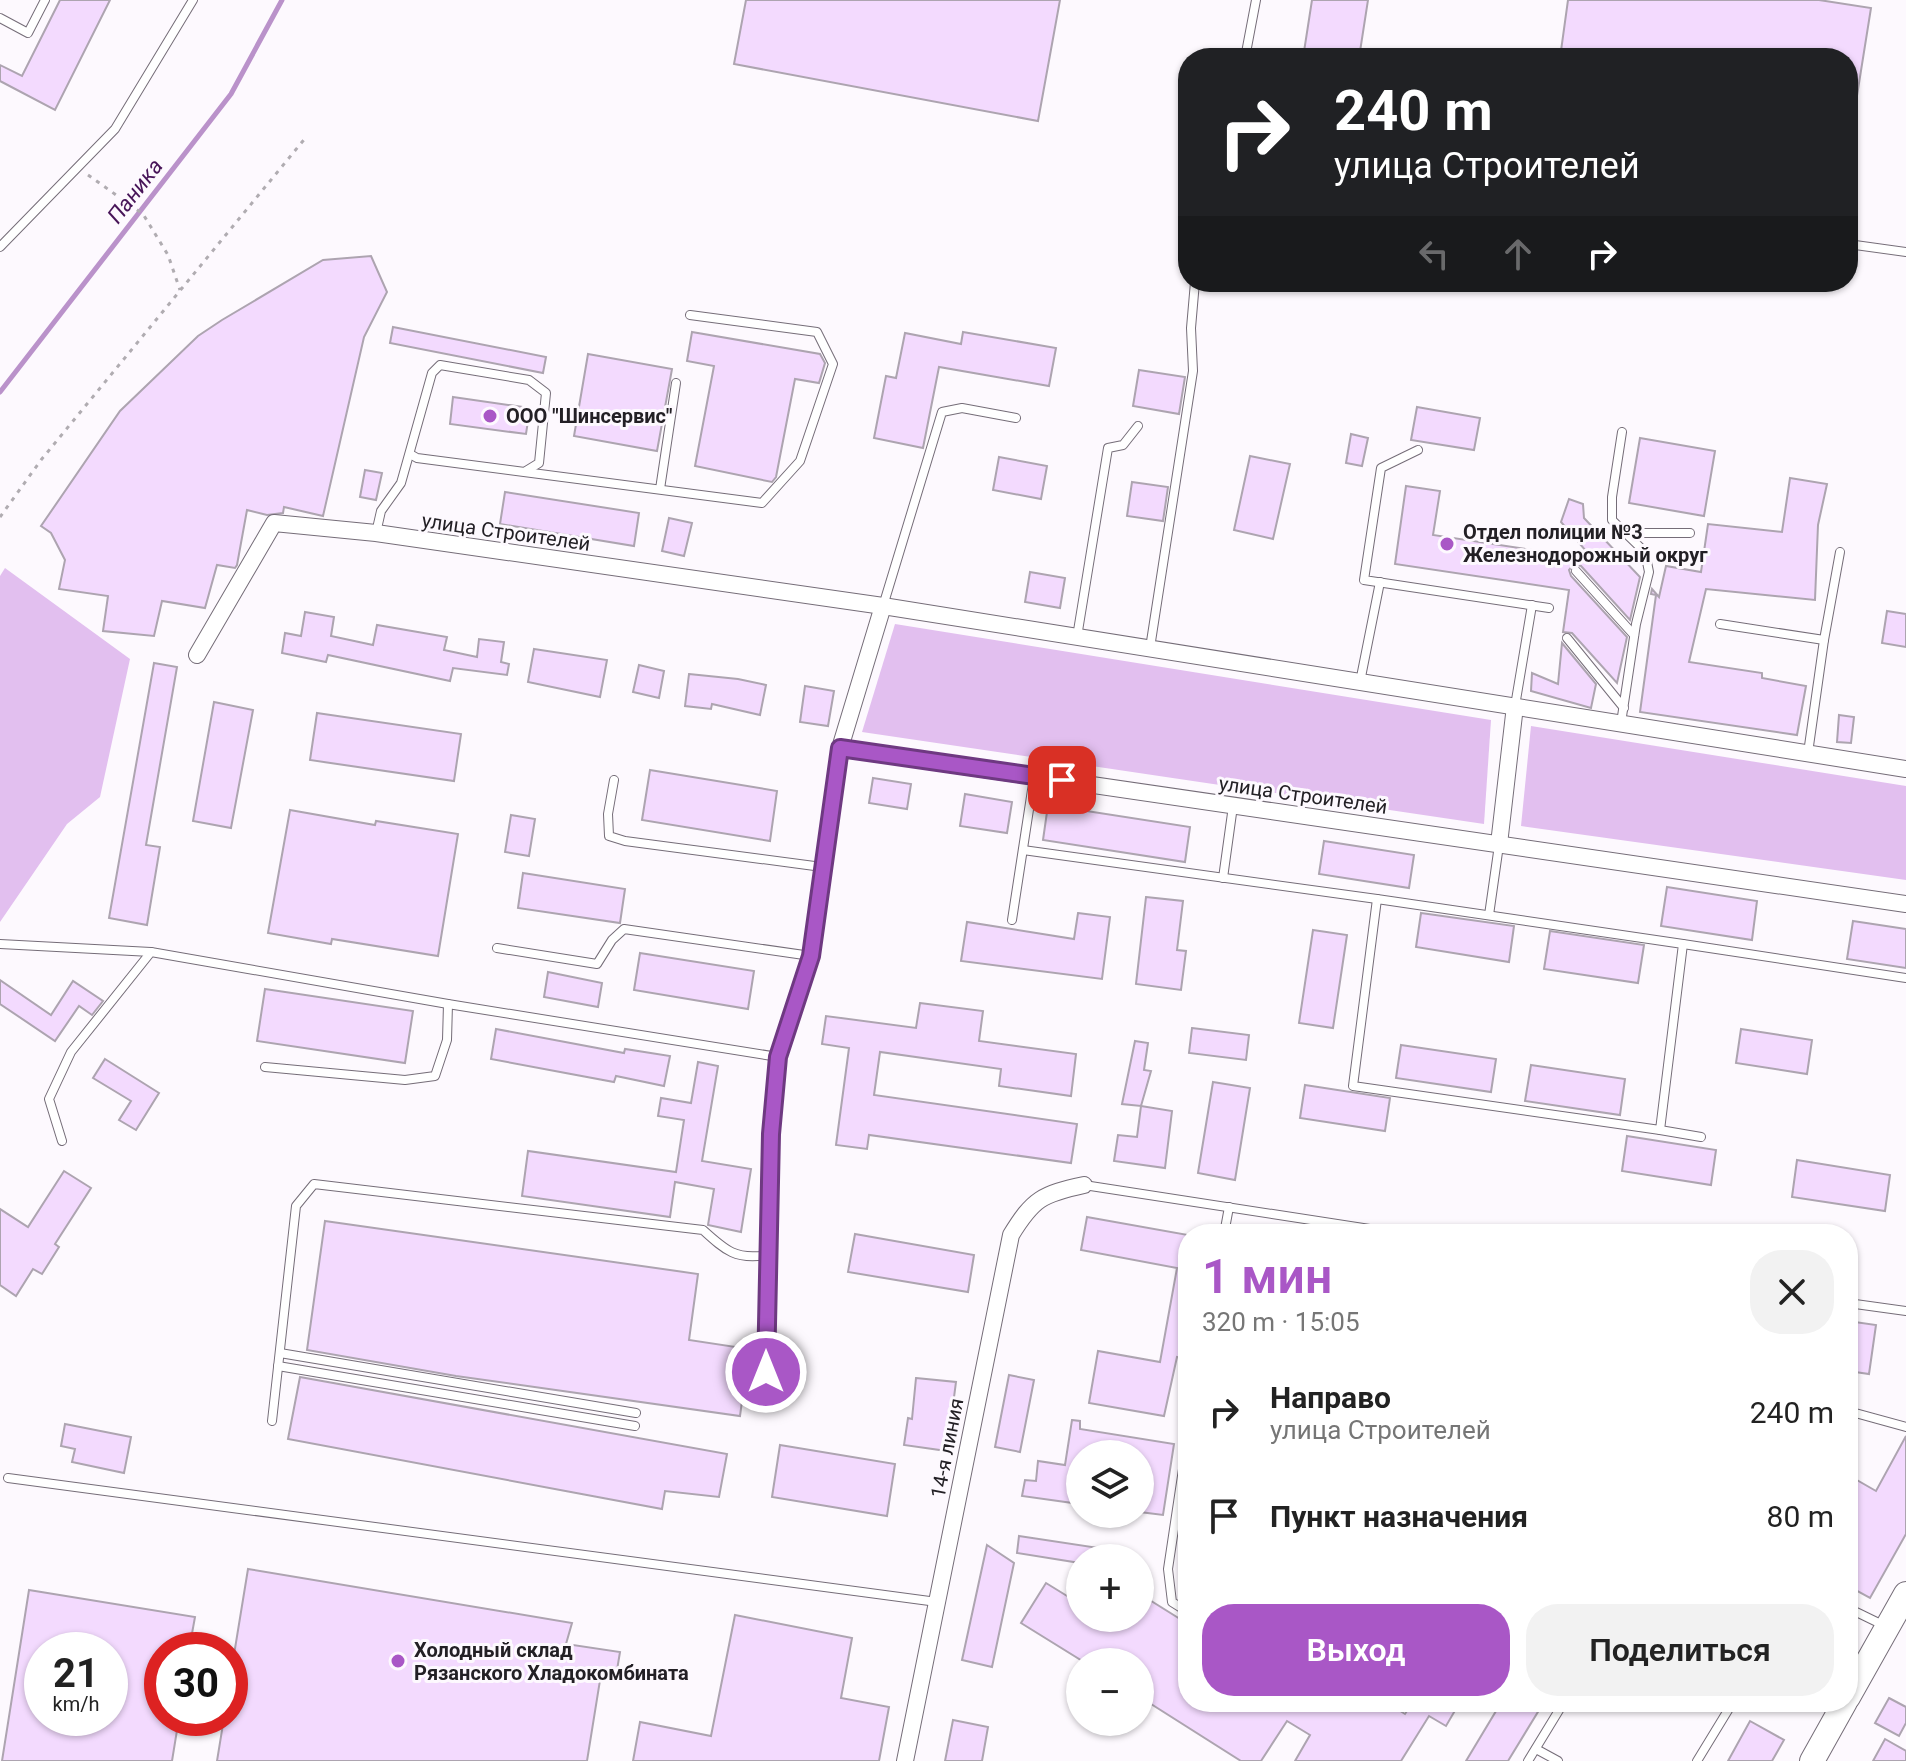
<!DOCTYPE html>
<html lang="ru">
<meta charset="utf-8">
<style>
:root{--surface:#fff;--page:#f2f2f2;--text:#222;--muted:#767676;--accent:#a957c6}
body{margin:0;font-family:Roboto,sans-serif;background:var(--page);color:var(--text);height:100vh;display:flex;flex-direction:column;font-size:30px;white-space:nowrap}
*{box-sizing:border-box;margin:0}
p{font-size:26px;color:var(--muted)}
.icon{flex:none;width:44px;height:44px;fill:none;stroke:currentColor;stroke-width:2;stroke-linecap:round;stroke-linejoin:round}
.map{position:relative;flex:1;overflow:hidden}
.sheet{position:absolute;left:1178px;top:1224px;width:680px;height:488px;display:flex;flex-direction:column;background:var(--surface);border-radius:32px;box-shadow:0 2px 6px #0004}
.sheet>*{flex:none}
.top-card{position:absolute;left:1178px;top:48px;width:680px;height:244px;border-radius:32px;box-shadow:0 2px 6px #0004;background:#202124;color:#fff;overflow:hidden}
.tools{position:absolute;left:1066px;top:1440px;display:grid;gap:16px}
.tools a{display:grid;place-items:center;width:88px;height:88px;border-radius:50%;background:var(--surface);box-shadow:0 2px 6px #0004;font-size:40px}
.speed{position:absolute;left:24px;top:1632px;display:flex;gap:16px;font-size:40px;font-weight:700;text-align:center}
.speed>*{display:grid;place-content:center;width:104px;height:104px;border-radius:50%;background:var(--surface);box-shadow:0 2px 6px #0004;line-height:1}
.speed small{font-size:20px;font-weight:400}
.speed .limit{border:12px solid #d22;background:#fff;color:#111}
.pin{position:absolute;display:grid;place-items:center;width:68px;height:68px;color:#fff;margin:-34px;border-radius:16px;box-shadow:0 4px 12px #0006}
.me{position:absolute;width:88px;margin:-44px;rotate:0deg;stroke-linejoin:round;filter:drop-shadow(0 0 6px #0008)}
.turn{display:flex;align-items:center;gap:28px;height:168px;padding:0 24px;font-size:36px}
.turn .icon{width:104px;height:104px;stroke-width:2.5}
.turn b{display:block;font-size:56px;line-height:68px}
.lanes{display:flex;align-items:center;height:76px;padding:0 24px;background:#0003;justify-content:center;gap:40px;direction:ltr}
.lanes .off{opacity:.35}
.round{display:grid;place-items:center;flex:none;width:84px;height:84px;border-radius:32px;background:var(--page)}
.summary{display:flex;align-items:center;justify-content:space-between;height:136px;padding:0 24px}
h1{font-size:48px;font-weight:600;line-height:60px;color:var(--accent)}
.action{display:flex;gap:16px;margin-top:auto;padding:16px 24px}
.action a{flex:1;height:92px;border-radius:32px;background:var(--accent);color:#fff;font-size:32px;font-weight:600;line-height:92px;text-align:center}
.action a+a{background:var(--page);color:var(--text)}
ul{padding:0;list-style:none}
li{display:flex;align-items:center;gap:24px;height:104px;padding:0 24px}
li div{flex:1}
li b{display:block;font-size:30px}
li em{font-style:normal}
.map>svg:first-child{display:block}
</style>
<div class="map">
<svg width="1906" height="1761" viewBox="0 0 1906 1761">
<rect width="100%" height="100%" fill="#fdf9fe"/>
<g fill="#e2bfef">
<path d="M5,568L130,659L100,797L67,824L0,922V576Z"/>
<path d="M895,624L1491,720L1484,824L862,732Z"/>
<path d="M1531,726L1906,786V880L1521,826Z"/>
</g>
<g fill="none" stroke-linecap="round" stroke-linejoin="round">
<path stroke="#ba92ca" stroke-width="5" d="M0,392L231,94L282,0"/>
</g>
<g fill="#f3dafe" stroke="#ada4b0" stroke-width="2" fill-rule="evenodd">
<path d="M60,0H110L55,110L0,81V65L22,76Z"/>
<path d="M746,0H1060L1038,121L734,64Z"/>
<path d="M1312,0H1368L1359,58H1303Z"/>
<path d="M1568,0H1819L1871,8L1856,102H1848V58H1560Z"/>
<path d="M371,256L387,292L364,337L323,516L284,507L283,513L267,515L247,510L237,565L235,568L217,565L205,608L162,601L154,636L103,631L108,596L59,589L65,560L51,533L41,526L120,411L198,336L222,320L323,260Z"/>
<path d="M393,327L546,357L543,373L390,343Z"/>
<path d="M692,332L820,354L825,363L819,383L795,379L776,477L772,482L695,466L714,366L687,361Z"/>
<path d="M963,332L1056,348L1049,386L939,367L923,448L874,438L886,376L896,378L905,333L961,344Z"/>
<path d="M588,354L672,369L657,451L574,436Z"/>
<path d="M1139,370L1185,377L1179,414L1133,406Z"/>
<path d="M453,397L530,408L526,434L450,424Z"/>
<path d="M1417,407L1480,418L1474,450L1411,440Z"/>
<path d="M1351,434L1368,438L1362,466L1346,463Z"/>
<path d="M1640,438L1715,451L1704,516L1629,503Z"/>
<path d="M1250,456L1290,464L1273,539L1234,530Z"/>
<path d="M999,457L1047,466L1041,499L993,490Z"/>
<path d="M365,470L382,473L376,500L360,497Z"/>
<path d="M1790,478L1827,484L1818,525L1815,600L1706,589L1689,662L1762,673V678L1806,686L1797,735L1640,712L1656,595L1651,594L1652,589L1659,597L1666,566L1701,572L1708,524L1782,532Z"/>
<path d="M1132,482L1168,487L1163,521L1127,516Z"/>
<path d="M1406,486L1440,491L1433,535L1593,559L1561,522L1569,499L1583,504L1584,518L1640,577L1630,620L1581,566L1574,564L1569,570L1571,576L1627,637L1617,683L1572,633L1563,632L1569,590L1395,564Z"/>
<path d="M505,492L639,513L634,546L500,524Z"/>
<path d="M669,518L692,523L684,556L662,551Z"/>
<path d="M1030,572L1065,578L1060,608L1025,602Z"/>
<path d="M1887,611L1906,614V647L1882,643Z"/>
<path d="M305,612L334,617L331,636L373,645L377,625L447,637L444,650L477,657L479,639L504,642L501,662L509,664L507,675L453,668L450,681L328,655L326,662L282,653L285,633L301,636Z"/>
<path d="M1562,643L1596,684L1591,708L1531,691L1532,673L1558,684Z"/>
<path d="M534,649L607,660L600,697L528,682Z"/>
<path d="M154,663L177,667L146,845L160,847L147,925L109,918Z"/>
<path d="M639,665L664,671L659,698L633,692Z"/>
<path d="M689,674L738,679L766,685L760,715L712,704L711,709L685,706Z"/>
<path d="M805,686L834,691L828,726L800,722Z"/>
<path d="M214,702L253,710L231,828L193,821Z"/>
<path d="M317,713L461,734L454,781L310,760Z"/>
<path d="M1839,715L1854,717L1851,743L1837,742Z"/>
<path d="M650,770L777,791L770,841L642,820Z"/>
<path d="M873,778L911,784L907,809L869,803Z"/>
<path d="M965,794L1012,802L1007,833L960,826Z"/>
<path d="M1048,805L1190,827L1185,862L1043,840Z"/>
<path d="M290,810L375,825L376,821L458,834L438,956L332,939L331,944L268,933Z"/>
<path d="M511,815L535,819L529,856L505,852Z"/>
<path d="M1324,841L1414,855L1409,888L1319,874Z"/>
<path d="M523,873L625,889L620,923L518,908Z"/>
<path d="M1667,887L1757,901L1752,940L1661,926Z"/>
<path d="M1146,897L1183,901L1177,950L1186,951L1181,990L1136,984Z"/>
<path d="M1078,913L1110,917L1102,979L961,961L967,922L1074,939Z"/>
<path d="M1421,913L1514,926L1509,962L1416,947Z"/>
<path d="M1853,921L1906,929V968L1847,959Z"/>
<path d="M1313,930L1347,935L1333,1028L1299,1023Z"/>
<path d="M1550,931L1644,945L1638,983L1544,969Z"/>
<path d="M640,953L754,971L748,1009L634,990Z"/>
<path d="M548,972L602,983L598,1007L544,997Z"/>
<path d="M0,980L51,1015L73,981L103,1001L92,1015L79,1006L55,1041L0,1004Z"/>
<path d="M265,989L413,1011L405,1063L257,1041Z"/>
<path d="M920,1003L983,1011L979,1041L1076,1054L1071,1096L999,1086L1001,1069L880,1052L874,1095L1077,1124L1071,1163L869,1135L867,1149L836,1145L849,1048L822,1044L826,1016L916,1028Z"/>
<path d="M1192,1028L1249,1035L1246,1060L1189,1053Z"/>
<path d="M496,1029L624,1053L625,1049L670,1056L664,1086L616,1076L614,1082L491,1059Z"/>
<path d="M1741,1029L1812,1040L1807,1074L1736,1063Z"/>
<path d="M1135,1041L1148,1043L1144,1070L1151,1071L1141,1106L1122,1104Z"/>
<path d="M1401,1045L1496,1059L1491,1092L1396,1078Z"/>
<path d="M105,1059L159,1093L136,1130L119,1120L131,1101L93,1078Z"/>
<path d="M698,1062L718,1066L702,1161L751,1169L741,1232L708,1225L714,1189L675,1182L670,1217L522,1196L528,1151L676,1172L684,1120L658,1116L661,1098L691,1103Z"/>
<path d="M1531,1065L1625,1079L1620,1115L1525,1101Z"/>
<path d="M1213,1082L1250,1088L1235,1180L1198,1173Z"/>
<path d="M1305,1085L1390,1098L1385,1131L1300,1118Z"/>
<path d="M1141,1106L1172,1111L1165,1168L1114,1161L1118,1135L1137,1137Z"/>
<path d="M1627,1136L1716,1150L1711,1185L1622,1171Z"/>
<path d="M1797,1160L1890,1175L1885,1211L1792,1197Z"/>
<path d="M64,1171L91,1188L55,1244L59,1247L42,1274L33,1269L16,1296L0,1285V1209L28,1227Z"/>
<path d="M1087,1217L1188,1235V1359L1177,1357L1164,1416L1089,1403L1098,1351L1160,1362L1177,1268L1081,1250Z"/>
<path d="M325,1221L698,1274L689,1340L749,1349L740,1416L456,1376L307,1350Z"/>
<path d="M855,1234L974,1255L968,1292L848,1272Z"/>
<path d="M1848,1321L1876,1325L1869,1374L1848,1371Z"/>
<path d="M1009,1375L1034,1380L1020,1452L995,1447Z"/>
<path d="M300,1377L727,1454L719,1497L665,1491L662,1509L288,1439Z"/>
<path d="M916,1378L956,1382L947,1451L904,1445L908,1418L912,1419Z"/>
<path d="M1072,1420L1080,1421V1429L1174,1444L1163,1515L1140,1512V1454H1080V1504L1022,1496L1025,1480L1036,1481L1038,1461L1065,1465Z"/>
<path d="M65,1424L131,1437L124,1473L72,1462L75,1449L61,1446Z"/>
<path d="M1906,1436V1534L1870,1598L1848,1586V1475L1876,1491Z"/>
<path d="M780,1445L895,1464L887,1516L772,1497Z"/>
<path d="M1019,1536L1112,1550V1558H1080V1563L1017,1553Z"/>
<path d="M987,1545L1014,1563L992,1667L962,1660Z"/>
<path d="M248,1569L572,1623L566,1644L620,1652L616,1676L601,1674L587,1761H217L224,1718H230V1679Z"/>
<path d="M1046,1583L1080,1604V1618H1140V1594L1188,1624V1702H1386L1405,1714L1411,1705L1407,1702H1460L1446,1726L1429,1716L1401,1761H1295L1310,1735L1287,1721L1261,1761H1241L1140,1697V1662H1084L1021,1623Z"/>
<path d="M29,1590L195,1617L189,1650H162V1718H179L172,1761H2ZM42,1650H110V1718H42Z"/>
<path d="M735,1615L852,1638L841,1698L889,1707L879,1761H633L640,1722L711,1736Z"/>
<path d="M1889,1698L1906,1707V1723L1899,1736L1875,1723Z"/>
<path d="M1481,1702H1544L1508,1761H1466L1496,1711Z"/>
<path d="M953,1720L988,1727L982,1761H945Z"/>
<path d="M1750,1721L1784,1740L1772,1761H1728Z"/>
<path d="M1885,1739L1906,1751V1761H1873Z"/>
</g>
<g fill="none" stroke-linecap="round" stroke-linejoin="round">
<g stroke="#756d78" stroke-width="10">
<g id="lane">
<path d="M0,18L28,33L45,0"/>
<path d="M1245,58L1256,0"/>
<path d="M1848,244L1906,252"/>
<path d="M0,247L115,129L193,0"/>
<path d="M1418,450L1381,468L1364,580L1549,608"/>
<path d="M410,454L417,458L762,503L800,461L833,364L817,332L690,315"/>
<path d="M660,489L676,383"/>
<path d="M376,533L381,511L401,483L432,373L440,365L529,380L546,393L539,463L526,471"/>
<path d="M1626,533H1690"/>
<path d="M1576,571L1634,635"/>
<path d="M883,606L942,412L962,408L1016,418"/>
<path d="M1720,624L1824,640L1808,753"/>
<path d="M1077,637L1108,448L1123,445L1138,426"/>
<path d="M1567,638L1624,708"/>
<path d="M1824,640L1840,552"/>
<path d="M1150,648L1193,371L1191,328L1195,282"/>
<path d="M1360,682L1380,582"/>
<path d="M1515,706L1532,605"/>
<path d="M1621,723L1636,624L1649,572L1645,552L1612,520V497L1622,432"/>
<path d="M614,780L608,814L609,836L625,841L822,867"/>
<path d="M1023,850L1377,899"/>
<path d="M1223,878L1233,806"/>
<path d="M1377,899L1683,944L1660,1130L1353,1086Z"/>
<path d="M1489,915L1499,845"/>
<path d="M1012,920L1034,777"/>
<path d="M0,944L151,952"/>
<path d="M1683,944L1906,978"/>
<path d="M497,948L597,964L612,940L624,929L811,956"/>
<path d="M265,1067L405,1080L435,1076L447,1040L448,1004L778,1057"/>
<path d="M1660,1130L1701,1137"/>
<path d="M62,1141L49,1099L71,1052L151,952L448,1004"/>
<path d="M1084,1185L1402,1234"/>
<path d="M1224,1234L1229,1207"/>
<path d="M1848,1303L1906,1311"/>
<path d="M280,1353L636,1413"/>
<path d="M278,1366L635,1426"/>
<path d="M1848,1411L1906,1427"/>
<path d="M272,1421L296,1206L314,1184L703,1230C726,1251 736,1260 767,1255"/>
<path d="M1188,1436L1168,1569L1172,1602L1188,1612"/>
<path d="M8,1478L937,1602"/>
<path d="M1848,1608L1883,1625"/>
<path d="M1536,1749L1558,1761"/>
<path d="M1528,1761L1564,1702"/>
<path d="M1697,1761L1733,1702"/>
</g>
</g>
<g stroke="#756d78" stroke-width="18">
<g id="street">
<path d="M883,606L840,748L1906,904"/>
<path d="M197,655L274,523L376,533L883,606L1906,769"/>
<path d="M1499,844L1515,706"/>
<path d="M766,1372L771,1134L778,1057L811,956L840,748"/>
<path d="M905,1761L1011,1235C1033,1199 1042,1194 1084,1185"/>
</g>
</g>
<g stroke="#756d78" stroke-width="26">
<g id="secondary">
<path d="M1848,1697L1906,1594"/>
<path d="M1812,1761L1845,1702"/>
</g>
</g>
<g stroke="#b0acb1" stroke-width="3" stroke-dasharray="4 6" stroke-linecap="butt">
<path d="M88,175L143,214L168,255L180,290"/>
<path d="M0,517L41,460L307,136"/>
</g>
<use href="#lane" stroke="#fff" stroke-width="8"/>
<use href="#street" stroke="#fff" stroke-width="16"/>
<use href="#secondary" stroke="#fff" stroke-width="24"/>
</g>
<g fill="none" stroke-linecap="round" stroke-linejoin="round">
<g stroke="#6e3981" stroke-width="20">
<path id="route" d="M766,1372L771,1134L778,1057L811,956L840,748L1062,780"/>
</g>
<use href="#route" stroke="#a957c6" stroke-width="14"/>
</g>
<g fill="#a957c6" stroke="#fdf9fe" stroke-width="3">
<circle cx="490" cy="416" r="8"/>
<circle cx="1447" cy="544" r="8"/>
<circle cx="398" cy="1661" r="8"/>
</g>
<g text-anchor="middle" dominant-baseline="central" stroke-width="6" stroke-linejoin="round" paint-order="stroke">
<g font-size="20" font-weight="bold" fill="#232025" stroke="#fdf9fe" text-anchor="start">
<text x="506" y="416">ООО "Шинсервис"</text>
<text x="1463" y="532">Отдел полиции №3<tspan x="1463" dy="23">Железнодорожный округ</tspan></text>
<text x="414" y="1650">Холодный склад<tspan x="414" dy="23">Рязанского Хладокомбината</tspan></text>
</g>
<g font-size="20" fill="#232025" stroke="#fdf9fe">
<text transform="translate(506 532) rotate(8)">улица Строителей</text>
<text transform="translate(1303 795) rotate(8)">улица Строителей</text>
<text transform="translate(947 1448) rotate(-79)">14-я линия</text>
</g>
<g font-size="22" font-style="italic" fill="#471458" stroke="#fdf9fe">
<text transform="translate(135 191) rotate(-52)">Паника</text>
</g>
</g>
</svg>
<div class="tools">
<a><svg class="icon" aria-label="layers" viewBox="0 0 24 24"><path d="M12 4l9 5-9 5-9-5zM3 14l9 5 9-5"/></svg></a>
<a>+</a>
<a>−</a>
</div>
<div class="speed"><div>21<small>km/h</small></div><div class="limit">30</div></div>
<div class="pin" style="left:1062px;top:780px;background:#d93025"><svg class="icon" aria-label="arrive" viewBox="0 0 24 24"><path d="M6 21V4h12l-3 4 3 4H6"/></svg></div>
<svg class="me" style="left:766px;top:1372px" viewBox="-20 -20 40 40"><circle r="17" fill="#a957c6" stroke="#fff" stroke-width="3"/><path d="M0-11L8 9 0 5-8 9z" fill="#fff"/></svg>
<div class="top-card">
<div class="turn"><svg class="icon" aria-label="right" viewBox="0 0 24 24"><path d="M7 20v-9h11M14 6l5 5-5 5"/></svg><div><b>240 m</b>улица Строителей</div></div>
<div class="lanes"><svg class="icon off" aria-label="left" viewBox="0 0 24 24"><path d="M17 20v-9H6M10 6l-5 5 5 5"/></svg><svg class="icon off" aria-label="ahead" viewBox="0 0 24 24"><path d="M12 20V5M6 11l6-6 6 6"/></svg><svg class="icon" aria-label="right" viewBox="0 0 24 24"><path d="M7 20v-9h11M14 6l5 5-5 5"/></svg></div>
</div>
<section class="sheet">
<div class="summary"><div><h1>1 мин</h1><p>320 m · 15:05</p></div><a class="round"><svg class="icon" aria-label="close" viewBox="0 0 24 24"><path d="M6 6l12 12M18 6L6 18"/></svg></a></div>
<ul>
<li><svg class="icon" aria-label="right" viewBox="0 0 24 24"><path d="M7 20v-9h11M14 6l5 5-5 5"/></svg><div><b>Направо</b><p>улица Строителей</p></div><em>240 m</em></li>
<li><svg class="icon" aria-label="arrive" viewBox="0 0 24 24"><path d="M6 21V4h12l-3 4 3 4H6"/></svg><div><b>Пункт назначения</b></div><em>80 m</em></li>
</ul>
<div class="action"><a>Выход</a><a>Поделиться</a></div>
</section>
</div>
